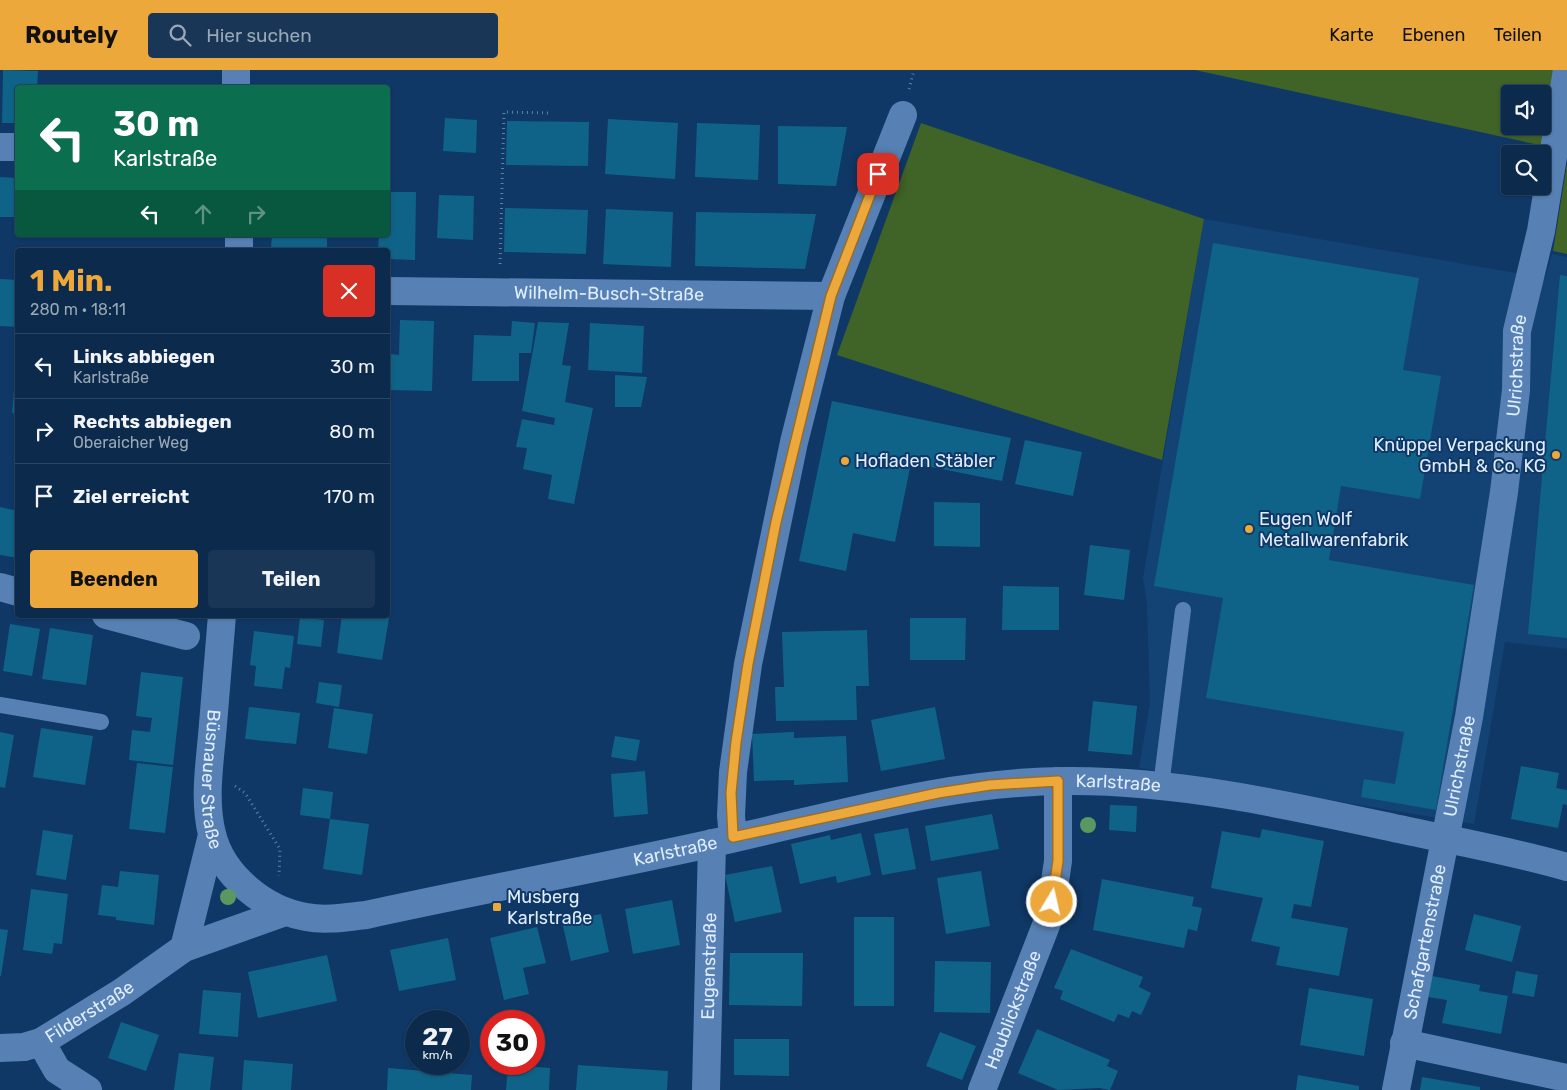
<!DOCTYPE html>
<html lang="de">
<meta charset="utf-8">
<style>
:root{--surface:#0b2a4c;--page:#193656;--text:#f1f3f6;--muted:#9aa7b5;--line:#2b4664;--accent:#eda83c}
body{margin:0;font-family:Rubik,sans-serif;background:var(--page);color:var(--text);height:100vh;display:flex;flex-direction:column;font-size:19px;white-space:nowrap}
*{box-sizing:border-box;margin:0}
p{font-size:16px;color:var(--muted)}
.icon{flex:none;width:28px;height:28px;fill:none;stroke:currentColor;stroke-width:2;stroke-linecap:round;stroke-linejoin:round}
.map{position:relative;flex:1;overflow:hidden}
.panel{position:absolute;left:15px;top:178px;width:375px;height:370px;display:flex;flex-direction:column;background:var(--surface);border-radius:5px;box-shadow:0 1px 4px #0004,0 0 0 1px var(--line)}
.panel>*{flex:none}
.top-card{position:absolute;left:15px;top:15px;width:375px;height:152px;border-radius:5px;box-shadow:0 1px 4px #0004,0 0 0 1px var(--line);background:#0b6e4f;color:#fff;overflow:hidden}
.buttons{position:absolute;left:1501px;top:15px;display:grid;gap:10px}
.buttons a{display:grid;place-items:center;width:50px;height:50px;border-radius:5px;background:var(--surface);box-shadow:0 1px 4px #0004,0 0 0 1px var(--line);font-size:25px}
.speed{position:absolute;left:405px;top:940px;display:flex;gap:10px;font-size:25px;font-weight:700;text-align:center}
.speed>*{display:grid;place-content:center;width:65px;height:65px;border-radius:50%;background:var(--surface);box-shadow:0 1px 4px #0004,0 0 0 1px var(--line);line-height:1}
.speed small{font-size:12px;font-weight:400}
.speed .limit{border:8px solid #d22;background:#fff;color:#111}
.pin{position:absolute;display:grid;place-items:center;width:42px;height:42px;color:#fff;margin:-21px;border-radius:10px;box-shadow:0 2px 8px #0006}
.me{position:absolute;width:55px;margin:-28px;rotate:9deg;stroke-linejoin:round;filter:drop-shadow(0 0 4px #0008)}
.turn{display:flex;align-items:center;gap:18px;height:105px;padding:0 15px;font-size:22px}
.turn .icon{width:65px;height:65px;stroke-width:2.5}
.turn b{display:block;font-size:35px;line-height:42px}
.lanes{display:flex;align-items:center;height:48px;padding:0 15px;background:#0003;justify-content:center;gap:25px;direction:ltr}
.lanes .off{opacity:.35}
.round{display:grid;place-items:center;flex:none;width:52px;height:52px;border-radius:5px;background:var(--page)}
.overview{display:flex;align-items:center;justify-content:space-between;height:85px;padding:0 15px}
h1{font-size:30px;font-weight:700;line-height:38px;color:var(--accent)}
.button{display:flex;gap:10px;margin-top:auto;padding:10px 15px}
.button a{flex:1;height:58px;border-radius:5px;background:var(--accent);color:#111;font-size:20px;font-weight:700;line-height:58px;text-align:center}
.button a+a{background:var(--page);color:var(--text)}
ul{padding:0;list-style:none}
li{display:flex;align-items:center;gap:15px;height:65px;padding:0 15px;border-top:1px solid var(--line)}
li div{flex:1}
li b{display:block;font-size:19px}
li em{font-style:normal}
header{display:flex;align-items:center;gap:30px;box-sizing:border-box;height:70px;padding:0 25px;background:var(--accent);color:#111}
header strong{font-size:24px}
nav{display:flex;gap:28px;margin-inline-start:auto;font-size:18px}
.search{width:350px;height:45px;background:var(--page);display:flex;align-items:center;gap:12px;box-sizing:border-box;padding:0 18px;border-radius:5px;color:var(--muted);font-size:19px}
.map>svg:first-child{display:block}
</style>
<header>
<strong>Routely</strong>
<div class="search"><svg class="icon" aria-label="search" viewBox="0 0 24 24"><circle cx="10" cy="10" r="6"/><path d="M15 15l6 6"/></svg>Hier suchen</div>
<nav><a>Karte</a><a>Ebenen</a><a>Teilen</a></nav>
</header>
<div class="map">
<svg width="1567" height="1020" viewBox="0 0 1567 1020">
<rect width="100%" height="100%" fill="#0f3866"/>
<path fill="#134275" d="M1204,149L1545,208L1552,184L1567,187V579L1505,572L1474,754L1139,698L1150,633L1147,534L1143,508Z"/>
<g fill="#406327" fill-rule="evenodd">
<path d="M1195,0H1567V81ZM1510,24H1542V56H1510Z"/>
<path d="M921,53L1204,149L1162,390L837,285Z"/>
<path d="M1567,94V184L1553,181Z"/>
</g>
<g fill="#106388">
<path d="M3,0L38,1L37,18H18V53H2Z"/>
<rect x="112" y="16" width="15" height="2"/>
<path d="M445,48L477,50L476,83L443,81Z"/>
<path d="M608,49L678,53L675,109L605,104Z"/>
<path d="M507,51L589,52L588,96L506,95Z"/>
<path d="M697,53L760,55L758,110L695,107Z"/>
<path d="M778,56L847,57L836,116L778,114Z"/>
<path d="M0,107L18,108V147H0Z"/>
<path d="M388,122H416L415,190L388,189V180H378L379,165H388Z"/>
<path d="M439,125L474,126L473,170L437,168Z"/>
<path d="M505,138L588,140L586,184L504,182Z"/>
<path d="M606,139L673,142L671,197L603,194Z"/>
<path d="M696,142L816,144L805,199L695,196Z"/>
<path d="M272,165H327V180H271Z"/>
<path d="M1213,173L1419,208L1403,300L1441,306L1420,429L1341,416L1329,490L1474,515L1436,740L1361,727L1364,709L1395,714L1404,662L1206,628L1223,528L1154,516Z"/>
<path d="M1560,205L1567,206V568L1528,564Z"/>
<path d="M0,209L18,210V257L0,256Z"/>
<path d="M400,250L434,251L432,321L390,320L391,284L399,285Z"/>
<path d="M512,251L535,253L531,283H519V311H472L474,265L511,266Z"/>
<path d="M538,252L569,253L562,295L571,296L565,332L593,338L574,434L548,429L552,405L523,399L527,378L516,377L522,349L554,355L555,348L522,341Z"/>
<path d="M590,253L644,256L642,303L588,300Z"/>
<path d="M16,297H18V343H12Z"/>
<path d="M615,305L647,307L641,337H615Z"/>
<path d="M832,331L1011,368L1002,411L911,393L895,472L853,463L846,501L799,491Z"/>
<path d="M1025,370L1082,382L1073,426L1015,414Z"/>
<path d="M934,432L980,433V477L934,476Z"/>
<path d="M0,437L18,441V488L0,485Z"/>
<path d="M1090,475L1130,480L1124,530L1084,525Z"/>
<path d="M1003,516L1059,517V560H1002Z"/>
<path d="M342,545L389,548L382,590L337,583Z"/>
<path d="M300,547L324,550L321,577L297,574Z"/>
<path d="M910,548H966L965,590H910Z"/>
<path d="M10,554L40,559L32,606L3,601Z"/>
<path d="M50,558L93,565L86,615L42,609Z"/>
<path d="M867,560L869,616H856L857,650L776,651L775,617H784L782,562Z"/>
<path d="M254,561L294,566L290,598L285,597L282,619L254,616L256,596L250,595Z"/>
<path d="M141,602L183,607L173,695L129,690L132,660L150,662L152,648L136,646Z"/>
<path d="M319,612L342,615L339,637L316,633Z"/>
<path d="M1093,631L1137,636L1132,685L1088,681Z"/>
<path d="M249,637L300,643L296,674L245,669Z"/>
<path d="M935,637L945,689L881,701L871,650Z"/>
<path d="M334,638L373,644L367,684L328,678Z"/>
<path d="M41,658L93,666L85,715L33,707Z"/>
<path d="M0,662L14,665L5,718L0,717Z"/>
<path d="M794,662V668L846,666L848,712L794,715V710L754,711L752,664Z"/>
<path d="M615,666L640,670L636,691L611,687Z"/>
<path d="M137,693L173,697L165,763L129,759Z"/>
<path d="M1521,696L1559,703L1556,718L1567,720V735L1563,734L1558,758L1511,749Z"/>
<path d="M645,701L648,744L614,747L611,704Z"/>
<path d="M303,718L333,722L330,749L300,745Z"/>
<path d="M1110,735L1137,736L1136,762L1109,760Z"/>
<path d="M992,744L999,779L931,791L925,756Z"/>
<path d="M330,749L369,754L362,805L323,799Z"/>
<path d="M908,758L916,799L882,805L874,764Z"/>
<path d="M1262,759L1324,771L1311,837L1294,834L1291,848L1348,858L1339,906L1276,895L1280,877L1251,871L1263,828L1211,818L1222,761L1260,768Z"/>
<path d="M43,760L73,765L66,810L36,805Z"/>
<path d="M861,763L871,805L837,813L836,806L800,814L791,774L830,765L831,770Z"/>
<path d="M772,796L782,842L735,852L725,805Z"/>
<path d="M120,801L159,805L154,855L116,850V847L98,845L102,815L118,817Z"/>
<path d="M981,801L990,856L946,864L937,808Z"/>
<path d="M1102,809L1194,827L1192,836L1202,838L1197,861L1188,859L1184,878L1093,860Z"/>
<path d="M31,819L68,824L62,874L54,873L52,884L23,880Z"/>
<path d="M672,830L680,875L633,884L625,839Z"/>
<path d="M601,844L609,882L571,891L562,852Z"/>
<path d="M1474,844L1521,856L1512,892L1465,880Z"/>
<rect x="854" y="847" width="40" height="89"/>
<path d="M537,857L546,893L523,898L529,924L504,930L490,868Z"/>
<path d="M0,859L8,860L1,906H0Z"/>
<path d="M448,868L456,910L399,921L390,880Z"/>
<path d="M1071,879L1143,907L1139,917L1151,923L1141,945L1132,941L1129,948L1118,944L1114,952L1060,929L1063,921L1054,918Z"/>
<path d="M730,883H803L802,936L729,935Z"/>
<path d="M327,885L337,931L258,948L248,902Z"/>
<path d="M935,891L991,892L990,943L934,942Z"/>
<path d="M1516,901L1538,905L1534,927L1512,923Z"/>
<path d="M1432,906L1480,915L1479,921L1508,926L1501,964L1442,953L1447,930L1428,927Z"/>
<path d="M1309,918L1373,929L1364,986L1300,975Z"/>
<path d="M203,920L241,923L238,967L199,964Z"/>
<path d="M121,952L159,965L146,1001L108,988Z"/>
<path d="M1037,959L1110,990L1107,996L1118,1001L1110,1020L1099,1018L1058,1020L1018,1003Z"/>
<path d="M940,962L976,976L962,1010L926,996Z"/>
<path d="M734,969H789V1006L734,1005Z"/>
<path d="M179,983L214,987L210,1020H174Z"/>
<path d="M244,990L293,994L291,1020H242Z"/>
<path d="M508,995L550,998L549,1020H506Z"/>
<path d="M578,995L668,1001L667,1020H576Z"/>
<path d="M388,998L472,1005L471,1020H387Z"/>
<path d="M1298,1005L1359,1016V1020H1296Z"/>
<path d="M1422,1007L1480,1017V1020H1420Z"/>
</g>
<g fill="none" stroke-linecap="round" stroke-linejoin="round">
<g stroke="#6381a4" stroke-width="3" stroke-dasharray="1 4" stroke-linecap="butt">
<path d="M909,19L914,0"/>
<path d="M500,194L504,42L551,43"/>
<path d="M235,716L245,723L280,779L279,806"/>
</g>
<g stroke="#5781b4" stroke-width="16">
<path d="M0,635L101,652"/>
<path d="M1161,716L1183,540"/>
</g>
<g stroke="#5781b4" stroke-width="28">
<path d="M0,77H18"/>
<path id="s1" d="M388,221L831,226"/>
<path d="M0,517L18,522"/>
<path d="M106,545L186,566"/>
<path d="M733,767L731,746L733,702L748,594L794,372L831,226L903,45"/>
<path d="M184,878L212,765"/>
<path d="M41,972L57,1000L88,1020"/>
<path d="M1404,973L1567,1008"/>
<path id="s2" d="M0,978L24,977L41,972L122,922L184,878L285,842"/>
<path id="s3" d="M706,1020L712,773"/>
<path id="s4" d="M982,1020L1050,845L1058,791V711"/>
<path id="s5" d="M1396,1020L1469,647L1504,422L1516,320L1517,261L1541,161L1567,0"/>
</g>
<g stroke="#5781b4" stroke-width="28">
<path d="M236,0V18"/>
<path d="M239,180V165"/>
<path id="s6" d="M222,545C219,585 215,626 212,666C209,698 204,732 212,764C222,806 265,840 306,847C326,851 347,847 366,845C480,820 595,799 709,774C829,748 948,710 1072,711C1182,711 1292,736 1399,759C1455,771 1512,781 1567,797"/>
</g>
</g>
<g fill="#5a9862">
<circle cx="1088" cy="755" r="8"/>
<circle cx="228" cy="827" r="8"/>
</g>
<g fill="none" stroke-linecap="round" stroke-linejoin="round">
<g stroke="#9a6d27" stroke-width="12">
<path id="route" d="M878,104L831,226L776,452L748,594L736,672L731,723L733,767L938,723L990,715L1058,711V791L1052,832"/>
</g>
<use href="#route" stroke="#eda83c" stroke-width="9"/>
</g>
<g fill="#eda83c" stroke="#0f3866" stroke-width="2">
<circle cx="1556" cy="385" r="5"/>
<circle cx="845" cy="391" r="5"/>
<circle cx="1249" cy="459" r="5"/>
<rect x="492" y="832" width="10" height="10" rx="2.5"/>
</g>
<g text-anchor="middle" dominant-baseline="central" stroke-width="4" stroke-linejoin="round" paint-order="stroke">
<g font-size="18" fill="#dfedfe" stroke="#0f3866">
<text stroke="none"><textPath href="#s1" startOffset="221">Wilhelm-Busch-Straße</textPath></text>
<text stroke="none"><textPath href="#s5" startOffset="735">Ulrichstraße</textPath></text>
<text stroke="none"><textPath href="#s5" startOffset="330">Ulrichstraße</textPath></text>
<text stroke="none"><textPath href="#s6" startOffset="165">Büsnauer Straße</textPath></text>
<text stroke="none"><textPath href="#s6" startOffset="1178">Karlstraße</textPath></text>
<text stroke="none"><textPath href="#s6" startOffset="728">Karlstraße</textPath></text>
<text stroke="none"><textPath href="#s5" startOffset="151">Schafgartenstraße</textPath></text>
<text stroke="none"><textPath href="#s3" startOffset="124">Eugenstraße</textPath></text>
<text stroke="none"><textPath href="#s4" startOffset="86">Haublickstraße</textPath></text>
<text stroke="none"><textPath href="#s2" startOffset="99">Filderstraße</textPath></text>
</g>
<g font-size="18" fill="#dfedfe" stroke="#0f3866" text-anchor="start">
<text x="1546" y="375" text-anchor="end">Knüppel Verpackung<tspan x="1546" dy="21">GmbH &amp; Co. KG</tspan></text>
<text x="855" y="391">Hofladen Stäbler</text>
<text x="1259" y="449">Eugen Wolf<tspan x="1259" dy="21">Metallwarenfabrik</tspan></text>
<text x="507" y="827">Musberg<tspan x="507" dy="21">Karlstraße</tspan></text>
</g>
</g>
</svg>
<div class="buttons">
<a><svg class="icon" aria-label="sound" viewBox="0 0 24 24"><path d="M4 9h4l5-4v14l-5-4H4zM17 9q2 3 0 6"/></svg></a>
<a><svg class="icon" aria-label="search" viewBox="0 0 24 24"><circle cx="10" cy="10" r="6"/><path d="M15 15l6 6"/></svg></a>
</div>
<div class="speed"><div>27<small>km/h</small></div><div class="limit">30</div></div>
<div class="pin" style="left:878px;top:104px;background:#d93025"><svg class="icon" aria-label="arrive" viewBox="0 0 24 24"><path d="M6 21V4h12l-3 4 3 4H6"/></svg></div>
<svg class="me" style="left:1052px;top:832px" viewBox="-20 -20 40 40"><circle r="17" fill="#eda83c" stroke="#fff" stroke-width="3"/><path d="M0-11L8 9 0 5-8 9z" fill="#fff"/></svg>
<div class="top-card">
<div class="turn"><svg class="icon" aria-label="left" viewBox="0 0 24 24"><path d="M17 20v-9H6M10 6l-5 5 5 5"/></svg><div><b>30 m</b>Karlstraße</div></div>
<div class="lanes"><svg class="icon" aria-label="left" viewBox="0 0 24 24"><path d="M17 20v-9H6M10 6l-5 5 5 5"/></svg><svg class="icon off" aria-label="ahead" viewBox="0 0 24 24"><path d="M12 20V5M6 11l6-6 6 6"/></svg><svg class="icon off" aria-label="right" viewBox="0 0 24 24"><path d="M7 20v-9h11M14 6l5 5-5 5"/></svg></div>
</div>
<section class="panel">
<div class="overview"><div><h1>1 Min.</h1><p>280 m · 18:11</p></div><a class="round" style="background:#d93025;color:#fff"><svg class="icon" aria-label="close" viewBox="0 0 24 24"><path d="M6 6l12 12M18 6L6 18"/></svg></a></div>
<ul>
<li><svg class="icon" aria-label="left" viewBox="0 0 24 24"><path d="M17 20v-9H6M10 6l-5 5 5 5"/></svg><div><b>Links abbiegen</b><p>Karlstraße</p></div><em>30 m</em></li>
<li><svg class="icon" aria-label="right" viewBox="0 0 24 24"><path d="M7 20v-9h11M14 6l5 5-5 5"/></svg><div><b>Rechts abbiegen</b><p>Oberaicher Weg</p></div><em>80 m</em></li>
<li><svg class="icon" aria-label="arrive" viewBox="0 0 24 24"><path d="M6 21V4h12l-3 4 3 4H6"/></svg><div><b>Ziel erreicht</b></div><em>170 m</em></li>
</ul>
<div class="button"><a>Beenden</a><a>Teilen</a></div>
</section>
</div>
